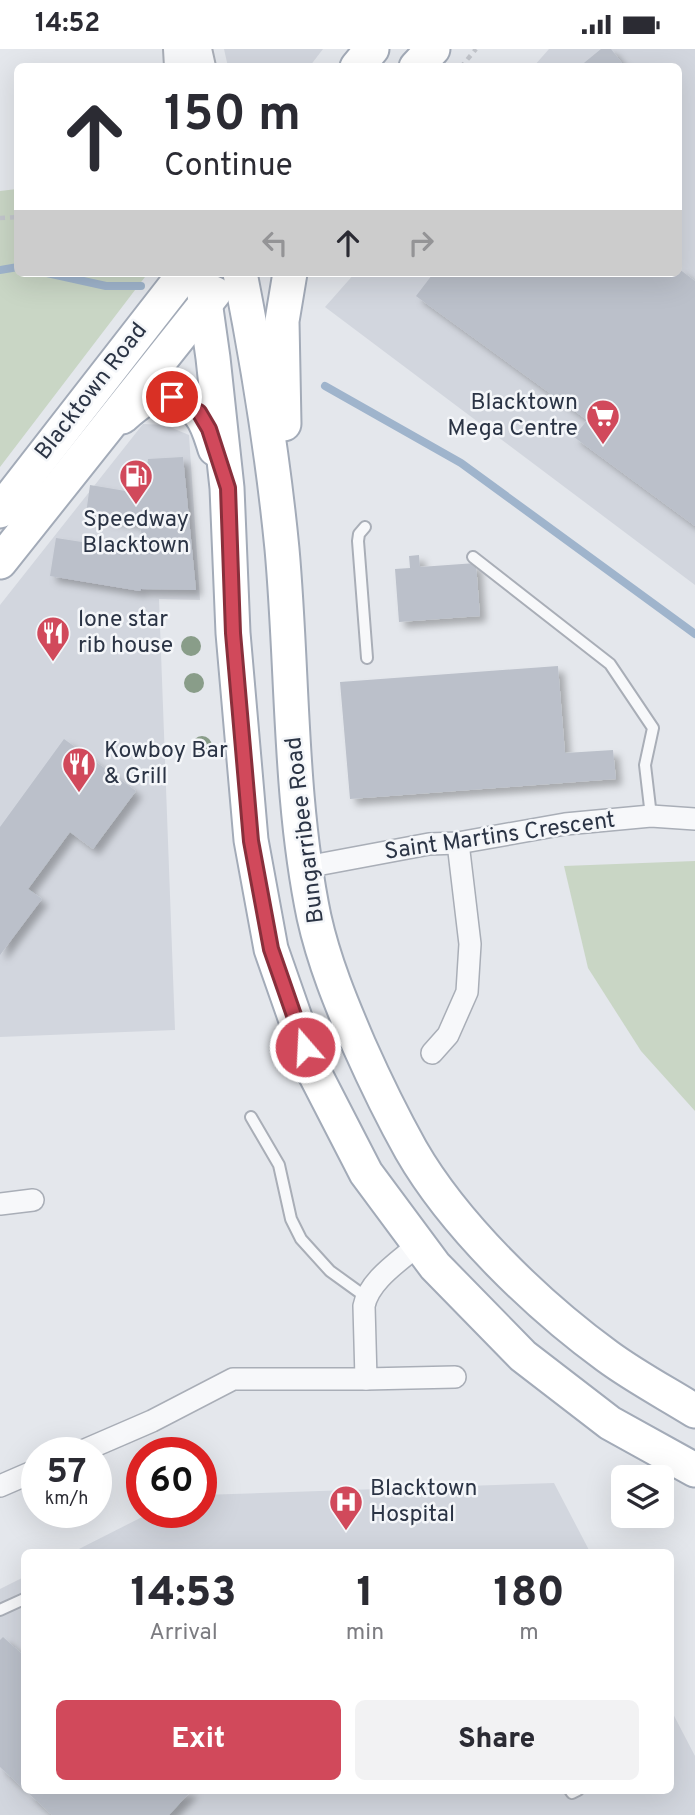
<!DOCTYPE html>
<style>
:root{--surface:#fff;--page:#f2f2f3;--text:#2b2b33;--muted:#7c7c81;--accent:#d1495b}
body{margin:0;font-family:Overpass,sans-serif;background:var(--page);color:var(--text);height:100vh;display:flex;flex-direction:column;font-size:26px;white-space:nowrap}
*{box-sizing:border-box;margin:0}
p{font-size:23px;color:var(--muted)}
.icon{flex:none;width:38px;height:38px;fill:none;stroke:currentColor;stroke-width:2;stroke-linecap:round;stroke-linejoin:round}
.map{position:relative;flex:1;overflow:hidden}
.side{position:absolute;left:21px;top:1500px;width:653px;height:245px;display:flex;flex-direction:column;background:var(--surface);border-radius:10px;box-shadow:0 7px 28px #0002}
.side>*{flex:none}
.banner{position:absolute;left:14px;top:14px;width:668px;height:214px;border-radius:10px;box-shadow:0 7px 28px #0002;background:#fff;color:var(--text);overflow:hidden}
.controls{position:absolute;left:611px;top:1416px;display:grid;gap:14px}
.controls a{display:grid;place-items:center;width:63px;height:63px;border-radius:10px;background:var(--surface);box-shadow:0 7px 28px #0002;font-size:35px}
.speed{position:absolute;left:21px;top:1388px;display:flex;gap:14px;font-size:35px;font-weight:700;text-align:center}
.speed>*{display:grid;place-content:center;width:91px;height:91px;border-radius:50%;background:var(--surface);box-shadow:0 7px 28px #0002;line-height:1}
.speed small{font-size:18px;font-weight:400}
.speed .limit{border:10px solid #d22;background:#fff;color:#111}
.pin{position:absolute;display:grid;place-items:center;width:60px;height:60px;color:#fff;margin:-30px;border:4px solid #fff;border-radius:50%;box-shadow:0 2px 7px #0007}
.me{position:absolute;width:77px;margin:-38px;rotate:341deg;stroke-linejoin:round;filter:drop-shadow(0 0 5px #0008)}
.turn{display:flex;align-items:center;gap:24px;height:147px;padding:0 35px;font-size:32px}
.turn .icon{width:91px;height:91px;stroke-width:2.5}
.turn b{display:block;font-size:49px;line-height:60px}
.lanes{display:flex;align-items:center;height:66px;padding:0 35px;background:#0003;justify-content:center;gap:35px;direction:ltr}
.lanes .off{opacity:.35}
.eta{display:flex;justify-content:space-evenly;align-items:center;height:119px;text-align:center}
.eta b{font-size:42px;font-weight:800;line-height:49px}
.primary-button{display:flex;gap:14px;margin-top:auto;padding:14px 35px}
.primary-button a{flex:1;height:80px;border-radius:10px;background:var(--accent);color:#fff;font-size:28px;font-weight:800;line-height:80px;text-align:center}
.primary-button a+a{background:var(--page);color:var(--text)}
.status{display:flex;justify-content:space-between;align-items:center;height:49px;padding:0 35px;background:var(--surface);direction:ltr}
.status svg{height:19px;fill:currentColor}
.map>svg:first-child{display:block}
</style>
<div class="status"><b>14:52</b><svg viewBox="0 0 49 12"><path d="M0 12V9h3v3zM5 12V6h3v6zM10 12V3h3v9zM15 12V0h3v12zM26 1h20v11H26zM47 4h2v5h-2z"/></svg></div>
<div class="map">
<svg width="695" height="1766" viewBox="0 0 695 1766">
<defs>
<filter id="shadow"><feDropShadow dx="6" dy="6" stdDeviation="3.5" flood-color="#0004"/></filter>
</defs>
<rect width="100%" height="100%" fill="#e4e7ec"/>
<g fill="#d2d6de">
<path d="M224,0H323L310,17L228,18Z"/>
<path d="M549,0H695V536L325,258L355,224H679V18L534,17Z"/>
<path d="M143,375L165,376L189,386L200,551L159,550L175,981L0,988V556Z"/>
<path d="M554,1434L590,1503H73L152,1463H201V1446Z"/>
<path d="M24,1528V1741H670V1659L695,1707V1766H0V1540Z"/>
</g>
<g fill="#c9d6c5">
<path d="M17,140L18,224H148L0,418V142Z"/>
<path d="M695,812V1062L641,1002L588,919L564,817Z"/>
</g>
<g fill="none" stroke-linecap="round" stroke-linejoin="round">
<g stroke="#9fb4cc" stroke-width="8">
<path d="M0,221L18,218"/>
<path d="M47,224L106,237H141"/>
<path d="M325,337L461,414L695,585"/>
</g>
</g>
<g fill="#bbc0ca" filter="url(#shadow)">
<path d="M601,0H611L625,18H579Z"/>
<path d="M679,220L695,232V477L574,388L587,371L416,247L432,226L429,224H679Z"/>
<path d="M183,408L196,541L141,540L140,542L50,527L56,489L146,503L139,474L86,465L90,436L143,445L148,410Z"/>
<path d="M419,506L420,518L476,514L480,567L399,573L395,520L410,519L409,507Z"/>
<path d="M558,617L565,704L613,701L616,730L350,750L340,633Z"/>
<path d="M64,690L136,742L93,800L70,783L28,840L42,850L0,906V778Z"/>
<path d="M3,1588L24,1607V1740L0,1718V1591Z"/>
<path d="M25,1741H192L169,1766H52Z"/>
</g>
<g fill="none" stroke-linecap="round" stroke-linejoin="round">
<g stroke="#a9aeb7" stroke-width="14">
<g id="service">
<path d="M365,478L359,485L358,492L367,609"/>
<path d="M473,508L610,615L653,679L645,716L651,767"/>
<path d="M251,1068L279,1116L291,1170L301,1190L330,1222L366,1248"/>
<path d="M0,1561L24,1550"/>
<path d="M570,1741L572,1744L578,1741"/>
</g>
</g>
<g stroke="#a9aeb7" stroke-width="24">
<g id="minor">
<path d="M306,818L429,795L458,794L565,775L651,767L695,770"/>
<path d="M432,1004L448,986L467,943L470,895L458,794"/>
<path d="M0,1155L33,1151"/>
<path d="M366,1330L455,1328"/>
<path d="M78,1404L152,1372L233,1330H366L364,1257C369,1231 400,1212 419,1195"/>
<path d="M0,1437L37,1421"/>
</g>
</g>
<g stroke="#a9aeb7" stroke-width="30">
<g id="tertiary">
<path d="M177,0L178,18"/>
<path d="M198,0L202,18"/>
</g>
</g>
<g stroke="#a3abb8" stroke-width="37">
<g id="primary">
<path d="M357,18L372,0"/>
<path d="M416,18L433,0"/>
<path d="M201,224L213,309L227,439L233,584L251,791L271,900L314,1023L366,1124L435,1217L523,1307L610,1374L695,1421"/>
<path d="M240,224C258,315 273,408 282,500C293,622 289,748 314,868C324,913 341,954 359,996C375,1032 392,1067 411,1101C454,1176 537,1256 607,1307C634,1327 666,1344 695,1362"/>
<path d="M122,368C129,362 137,355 144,351C162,342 187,349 200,365C208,375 211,388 215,400"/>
<path d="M284,375L282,272L290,224"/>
<path d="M0,462L185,224"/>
<path d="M0,513L214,244"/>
</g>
</g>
<g stroke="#c2c5cb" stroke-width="4.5" stroke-dasharray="5 5" stroke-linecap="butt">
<path d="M461,18L476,0"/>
<path d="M0,169L18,168"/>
</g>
<use href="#service" stroke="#f7f8fa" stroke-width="10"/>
<use href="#minor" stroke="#f7f8fa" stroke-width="21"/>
<use href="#tertiary" stroke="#f7f8fa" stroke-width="26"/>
<use href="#primary" stroke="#fff" stroke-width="33"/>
</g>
<g fill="#899d89">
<circle cx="191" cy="597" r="10"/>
<circle cx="194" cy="634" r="10"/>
<circle cx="202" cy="697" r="10"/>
</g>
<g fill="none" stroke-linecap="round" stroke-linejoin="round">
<g stroke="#882f3b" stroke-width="18">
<path id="route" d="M172,348L199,363L209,380L228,439L233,584L251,792L271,900L305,998"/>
</g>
<use href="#route" stroke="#d1495b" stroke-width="12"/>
</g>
<defs>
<g id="supermarket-pin" transform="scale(1.75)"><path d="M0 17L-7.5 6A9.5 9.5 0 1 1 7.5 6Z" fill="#d1495b" stroke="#f4f6f9"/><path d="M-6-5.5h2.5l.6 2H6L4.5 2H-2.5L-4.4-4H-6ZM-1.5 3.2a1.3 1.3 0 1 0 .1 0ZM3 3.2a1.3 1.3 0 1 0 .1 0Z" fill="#fff"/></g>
<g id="fuel-pin" transform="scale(1.75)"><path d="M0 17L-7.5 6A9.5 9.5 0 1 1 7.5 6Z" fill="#d1495b" stroke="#f4f6f9"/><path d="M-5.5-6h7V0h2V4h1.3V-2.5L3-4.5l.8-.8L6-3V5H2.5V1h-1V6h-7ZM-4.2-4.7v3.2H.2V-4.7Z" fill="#fff"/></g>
<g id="restaurant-pin" transform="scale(1.75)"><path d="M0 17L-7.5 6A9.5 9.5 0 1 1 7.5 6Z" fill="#d1495b" stroke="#f4f6f9"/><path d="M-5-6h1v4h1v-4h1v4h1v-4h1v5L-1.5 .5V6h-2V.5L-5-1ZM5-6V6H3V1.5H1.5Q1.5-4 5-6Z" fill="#fff"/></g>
<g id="hospital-pin" transform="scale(1.75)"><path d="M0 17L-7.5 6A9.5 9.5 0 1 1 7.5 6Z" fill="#d1495b" stroke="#f4f6f9"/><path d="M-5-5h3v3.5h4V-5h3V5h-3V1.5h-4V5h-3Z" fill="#fff"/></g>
</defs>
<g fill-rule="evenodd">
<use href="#supermarket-pin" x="603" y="367"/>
<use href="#fuel-pin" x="136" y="427"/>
<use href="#restaurant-pin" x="53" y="584"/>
<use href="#restaurant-pin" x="79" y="715"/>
<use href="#hospital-pin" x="346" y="1453"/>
</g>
<g text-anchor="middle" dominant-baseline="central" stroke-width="5" stroke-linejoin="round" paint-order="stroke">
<g font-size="23" fill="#2b3445" stroke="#f4f6f9">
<text transform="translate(92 343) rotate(-52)">Blacktown Road</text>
<text transform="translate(306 781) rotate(-97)">Bungarribee Road</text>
<text transform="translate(500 788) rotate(-8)">Saint Martins Crescent</text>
</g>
<g font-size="23" fill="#2b3445" stroke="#f4f6f9" text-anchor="start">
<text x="578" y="354" text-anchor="end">Blacktown<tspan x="578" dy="26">Mega Centre</tspan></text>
<text x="136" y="471" text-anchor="middle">Speedway<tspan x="136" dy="26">Blacktown</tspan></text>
<text x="78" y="571">lone star<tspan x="78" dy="26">rib house</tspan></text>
<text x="104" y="702">Kowboy Bar<tspan x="104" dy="26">&amp; Grill</tspan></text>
<text x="370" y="1440">Blacktown<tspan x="370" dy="26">Hospital</tspan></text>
</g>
</g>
</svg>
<div class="controls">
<a><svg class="icon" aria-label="layers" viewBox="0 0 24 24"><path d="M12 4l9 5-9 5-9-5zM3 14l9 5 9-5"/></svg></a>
</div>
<div class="speed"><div>57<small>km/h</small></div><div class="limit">60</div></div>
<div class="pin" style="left:172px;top:348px;background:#d93025"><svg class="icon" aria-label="arrive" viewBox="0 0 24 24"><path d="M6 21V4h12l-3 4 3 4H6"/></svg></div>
<svg class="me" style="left:305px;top:998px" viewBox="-20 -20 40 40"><circle r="17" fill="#d1495b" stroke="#fff" stroke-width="3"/><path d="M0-11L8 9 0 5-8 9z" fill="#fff"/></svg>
<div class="banner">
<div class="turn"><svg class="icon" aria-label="ahead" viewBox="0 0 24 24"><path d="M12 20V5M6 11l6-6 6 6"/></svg><div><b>150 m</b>Continue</div></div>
<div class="lanes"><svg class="icon off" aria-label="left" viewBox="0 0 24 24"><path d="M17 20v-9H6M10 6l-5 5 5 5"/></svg><svg class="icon" aria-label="ahead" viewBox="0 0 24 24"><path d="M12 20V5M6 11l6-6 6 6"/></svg><svg class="icon off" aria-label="right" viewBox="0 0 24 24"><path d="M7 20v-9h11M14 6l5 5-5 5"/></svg></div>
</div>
<section class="side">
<div class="eta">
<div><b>14:53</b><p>Arrival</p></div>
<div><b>1</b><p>min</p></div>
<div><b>180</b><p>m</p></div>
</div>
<div class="primary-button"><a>Exit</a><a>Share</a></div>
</section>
</div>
